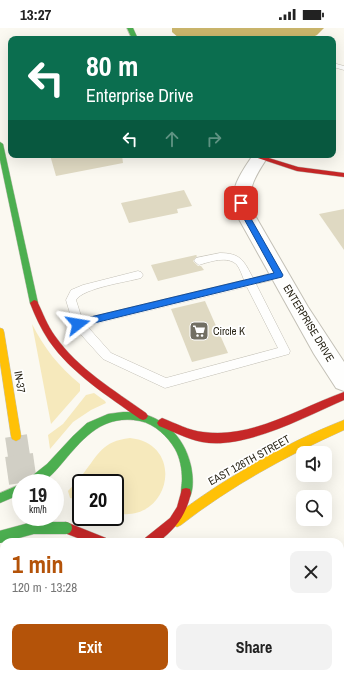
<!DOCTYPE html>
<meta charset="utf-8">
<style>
:root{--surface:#fff;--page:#f2f2f2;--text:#222;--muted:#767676;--accent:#b45309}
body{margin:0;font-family:"Archivo Narrow",sans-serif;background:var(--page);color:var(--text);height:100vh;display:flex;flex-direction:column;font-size:15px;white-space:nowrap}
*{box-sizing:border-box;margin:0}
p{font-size:13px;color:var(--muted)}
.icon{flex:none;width:22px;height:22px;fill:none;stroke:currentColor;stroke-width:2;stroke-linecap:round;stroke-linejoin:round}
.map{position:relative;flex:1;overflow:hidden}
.side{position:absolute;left:0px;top:510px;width:344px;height:140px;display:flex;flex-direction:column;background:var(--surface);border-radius:12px 12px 0 0;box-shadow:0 4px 16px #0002}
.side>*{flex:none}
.hud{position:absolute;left:8px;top:8px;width:328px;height:122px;border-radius:8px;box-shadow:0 4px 16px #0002;background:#0b6e4f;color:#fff;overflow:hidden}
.controls{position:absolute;left:296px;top:418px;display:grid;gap:8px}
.controls a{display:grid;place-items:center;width:36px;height:36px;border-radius:8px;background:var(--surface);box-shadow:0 4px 16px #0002;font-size:20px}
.speed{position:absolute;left:12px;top:446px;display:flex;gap:8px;font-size:20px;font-weight:700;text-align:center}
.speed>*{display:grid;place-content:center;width:52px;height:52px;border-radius:50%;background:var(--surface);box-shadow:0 4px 16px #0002;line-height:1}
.speed small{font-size:10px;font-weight:400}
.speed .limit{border:2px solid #111;border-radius:6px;background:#fff;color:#111}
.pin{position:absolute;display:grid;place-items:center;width:34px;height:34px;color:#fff;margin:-17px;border-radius:8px;box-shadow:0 2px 6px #0006}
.me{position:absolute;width:44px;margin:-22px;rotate:76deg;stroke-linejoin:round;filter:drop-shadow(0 0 3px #0008)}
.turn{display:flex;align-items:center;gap:14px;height:84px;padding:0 12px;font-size:18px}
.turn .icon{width:52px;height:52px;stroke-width:2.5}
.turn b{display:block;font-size:28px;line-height:34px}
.lanes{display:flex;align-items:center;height:38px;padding:0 12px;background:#0003;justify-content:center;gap:20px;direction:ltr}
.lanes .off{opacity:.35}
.round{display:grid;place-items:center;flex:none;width:42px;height:42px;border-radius:8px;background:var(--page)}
.headline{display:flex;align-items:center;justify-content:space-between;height:68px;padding:0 12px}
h1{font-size:24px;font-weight:700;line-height:30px;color:var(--accent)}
.button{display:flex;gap:8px;margin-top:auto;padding:8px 12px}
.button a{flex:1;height:46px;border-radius:8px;background:var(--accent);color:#fff;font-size:16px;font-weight:700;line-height:46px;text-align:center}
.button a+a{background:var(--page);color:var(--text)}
.status{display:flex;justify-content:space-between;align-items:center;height:28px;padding:0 20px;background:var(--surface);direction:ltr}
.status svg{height:11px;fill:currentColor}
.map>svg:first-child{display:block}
</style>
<div class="status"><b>13:27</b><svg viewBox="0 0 49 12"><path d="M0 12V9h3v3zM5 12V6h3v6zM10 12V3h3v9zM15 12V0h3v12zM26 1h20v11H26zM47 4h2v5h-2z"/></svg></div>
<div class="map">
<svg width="344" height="650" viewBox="0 0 344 650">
<rect width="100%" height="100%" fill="#fbf9f1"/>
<g fill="#f6e9bc">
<path d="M32,296C44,320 59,339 80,356V363L51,396Z"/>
<path d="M94,365L105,373L106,375L91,382L73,394L50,421L48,407L63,396L86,367Z"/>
<path d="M130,410C187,416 170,497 115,485V455H81V472L70,470L68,463C73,457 79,452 83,446C98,427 102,413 130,410Z"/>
</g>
<path fill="#cbb66c" d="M172,0H324L317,7L309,11H180L172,4Z"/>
<g fill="#dfd9c2">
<path d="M50,127H122L123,135L56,148Z"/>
<path d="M184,162L192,178L177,181L178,185L129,195L121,175Z"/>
<path d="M344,181V222L319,186Z"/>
<path d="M196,227L197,228L193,233L198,238H201L204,242L158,253L151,237Z"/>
<path d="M205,273L228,325L192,334L171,281Z"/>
</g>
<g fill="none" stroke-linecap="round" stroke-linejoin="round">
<path stroke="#d1cfc5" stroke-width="22" stroke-dasharray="22 11" stroke-linecap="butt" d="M16,408L19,428"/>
<path stroke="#d1cfc5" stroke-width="28" stroke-dasharray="28 14" stroke-linecap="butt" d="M19,427L23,455"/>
<g stroke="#c3c0b6" stroke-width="1">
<g id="lane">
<path d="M333,35L344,38V42L333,39Z"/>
<path d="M220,225C241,225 244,233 253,250L279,243L282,244L284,247L282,250L256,256L290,323L289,326L165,360L103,331L74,299L66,272L71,262L83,257L138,243L141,244L143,247L141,250C127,254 83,260 76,272L82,291L244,252C242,247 240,241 237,237C228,227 209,234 199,237L194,233L196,230ZM247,259L278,320L166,350L111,325L87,298Z"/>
</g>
</g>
<g stroke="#c3c0b6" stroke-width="2">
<path id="street" d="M253,127H265L267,130C256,147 245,163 253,184L308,279L344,334V363L336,360L314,326L235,184C228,162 241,145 253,127Z"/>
</g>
<g stroke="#c3c0b6" stroke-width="1">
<g id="fast">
<path d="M127,0H133L138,11H132Z"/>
<path d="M0,114L3,116L38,275L34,278L30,275L0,132Z"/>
<path d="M123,384C157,382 184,405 191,438C193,448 194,460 190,469L186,470L182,469C180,463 182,457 182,451C182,441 180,430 175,421C168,409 155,396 140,393C104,386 85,408 64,433C58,440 50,450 42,454C38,456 31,455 27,455L28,451L47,436L73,408L87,395L108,386Z"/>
<path d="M21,456V466L0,475V465Z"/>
<path d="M158,504L162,506L164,510L162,514H148L150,510Z"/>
<path d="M46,646H58L59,650H47Z"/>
</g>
</g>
<g stroke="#c3c0b6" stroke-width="1">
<g id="slow">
<path d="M0,300L3,301L4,304L21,408L20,411L16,413L12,411L11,408L0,334Z"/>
<path d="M344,392V402C286,428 231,458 181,497L177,499L173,497L171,493L173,489C225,450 283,416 344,392Z"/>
</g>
</g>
<g stroke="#c3c0b6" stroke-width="1">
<g id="jam">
<path d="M249,127H259L298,139L344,145V149L297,143Z"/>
<path d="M34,272L37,273C43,285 47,297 55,308C78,341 114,362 146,385L148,388L146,391L143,392L140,391C108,368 72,346 49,313C41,301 35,288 30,275Z"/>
<path d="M344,364V372C305,389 244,422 202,414C187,411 172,403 159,398L157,395L159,392L162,390C175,395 190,403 203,404C252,411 299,380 344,364Z"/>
<path d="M186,460L190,461L191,465C186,487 176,501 158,514H143L145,510L170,490L177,479L182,461Z"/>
<path d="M66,494L106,510L108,514H88L62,504L60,500L62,496Z"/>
<path d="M109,646H121L122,650H110Z"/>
</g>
</g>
<use href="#lane" fill="#fefefd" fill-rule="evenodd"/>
<use href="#street" fill="#fefefd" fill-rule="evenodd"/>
<use href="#fast" fill="#4caf50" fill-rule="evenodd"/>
<use href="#slow" fill="#ffc107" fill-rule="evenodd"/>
<use href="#jam" fill="#c62828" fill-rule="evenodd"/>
<g stroke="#c3c0b6" stroke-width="13" stroke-linecap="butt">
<path id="fast-bridge" d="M0,509L33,500H66"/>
</g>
<use href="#fast-bridge" stroke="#4caf50" stroke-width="12"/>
</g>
<path fill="#1a73e8" stroke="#114b97" d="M241,173L244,175L250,189L283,247L282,249L78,299L75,298L74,296L78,292L274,245L243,189L237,175Z"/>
<defs>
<g id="supermarket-square" transform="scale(1)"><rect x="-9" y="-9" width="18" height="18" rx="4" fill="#726f63" stroke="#fff"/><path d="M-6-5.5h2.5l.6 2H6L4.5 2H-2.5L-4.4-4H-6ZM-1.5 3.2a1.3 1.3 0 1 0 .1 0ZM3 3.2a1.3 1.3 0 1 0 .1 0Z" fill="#fff"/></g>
</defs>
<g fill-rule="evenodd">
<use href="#supermarket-square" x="199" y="303"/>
</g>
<g text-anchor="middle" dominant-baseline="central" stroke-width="3.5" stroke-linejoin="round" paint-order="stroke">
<g font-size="11" fill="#292517" stroke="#fff">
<text transform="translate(309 295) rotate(59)">ENTERPRISE DRIVE</text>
<text transform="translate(20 354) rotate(81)">IN-37</text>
<text transform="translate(249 432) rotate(-29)">EAST 126TH STREET</text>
</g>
<g font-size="11" fill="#292517" stroke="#fff" text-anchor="start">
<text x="213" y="303">Circle K</text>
</g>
</g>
</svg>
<div class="controls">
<a><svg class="icon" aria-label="sound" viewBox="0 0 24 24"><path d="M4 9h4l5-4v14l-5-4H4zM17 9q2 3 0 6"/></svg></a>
<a><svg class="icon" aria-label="search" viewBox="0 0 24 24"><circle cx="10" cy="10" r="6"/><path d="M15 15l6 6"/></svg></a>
</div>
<div class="speed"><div>19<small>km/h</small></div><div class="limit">20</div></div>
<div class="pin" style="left:241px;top:175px;background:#d93025"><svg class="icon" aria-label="arrive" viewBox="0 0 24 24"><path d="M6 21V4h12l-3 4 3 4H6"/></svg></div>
<svg class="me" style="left:78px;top:296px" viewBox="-20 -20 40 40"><path d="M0-17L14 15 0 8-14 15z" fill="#1a73e8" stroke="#fff" stroke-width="4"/></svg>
<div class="hud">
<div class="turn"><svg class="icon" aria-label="left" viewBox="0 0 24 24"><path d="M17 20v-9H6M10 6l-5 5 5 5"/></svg><div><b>80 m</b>Enterprise Drive</div></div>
<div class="lanes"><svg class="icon" aria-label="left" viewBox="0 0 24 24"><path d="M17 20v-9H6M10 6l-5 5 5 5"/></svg><svg class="icon off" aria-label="ahead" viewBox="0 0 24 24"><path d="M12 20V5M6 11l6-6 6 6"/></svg><svg class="icon off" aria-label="right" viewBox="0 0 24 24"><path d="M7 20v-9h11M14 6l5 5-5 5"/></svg></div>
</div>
<section class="side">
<div class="headline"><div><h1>1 min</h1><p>120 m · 13:28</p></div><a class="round"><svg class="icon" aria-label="close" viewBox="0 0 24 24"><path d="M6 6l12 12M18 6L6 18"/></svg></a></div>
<div class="button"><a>Exit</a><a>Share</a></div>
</section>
</div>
